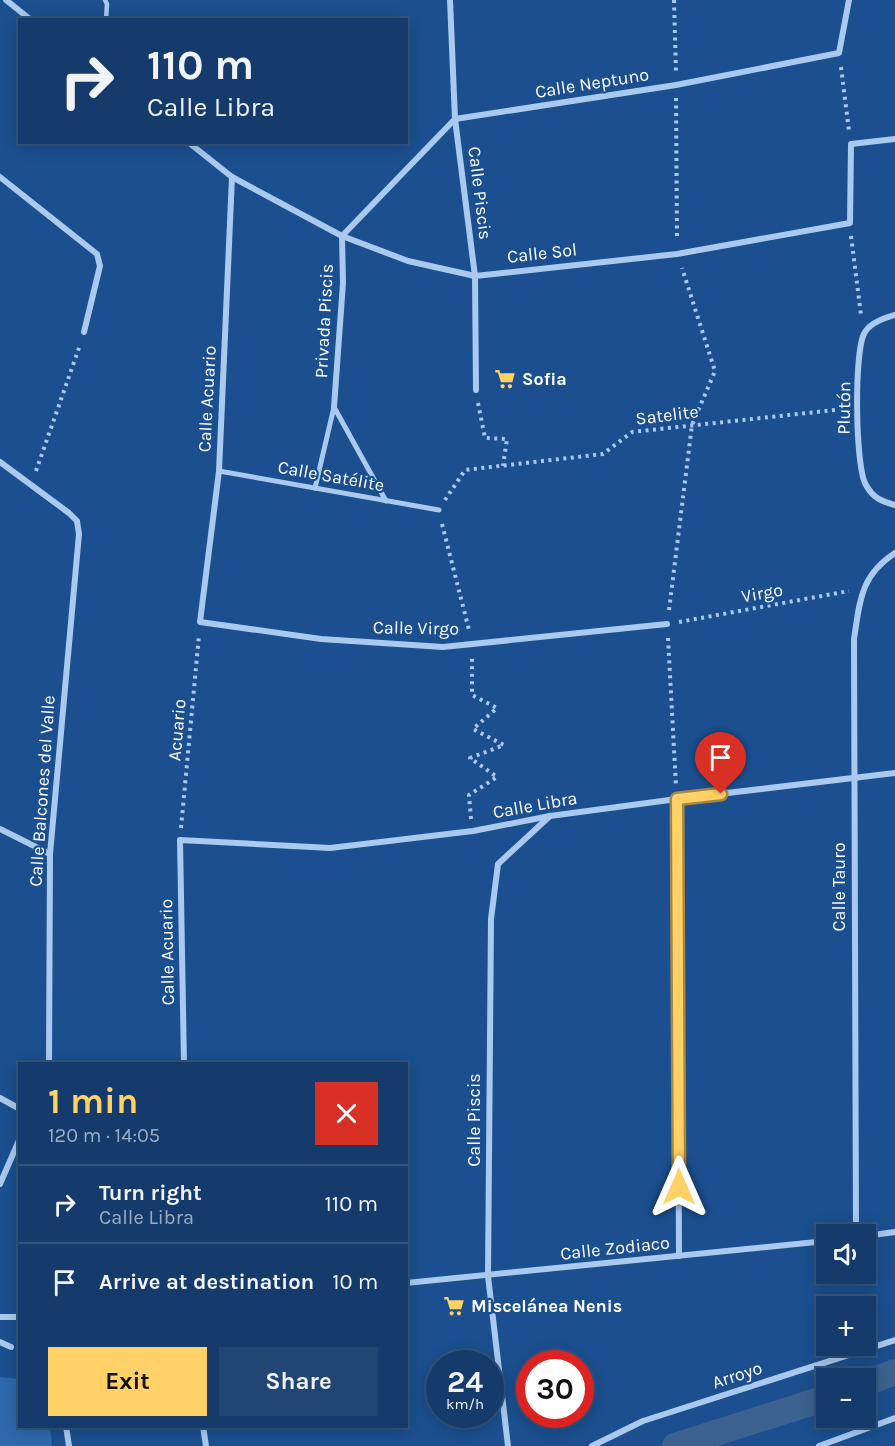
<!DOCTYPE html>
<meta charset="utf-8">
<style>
:root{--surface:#143b6b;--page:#214673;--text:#f1f3f6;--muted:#9dadc1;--line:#33557e;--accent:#ffd166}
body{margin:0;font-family:Karla,sans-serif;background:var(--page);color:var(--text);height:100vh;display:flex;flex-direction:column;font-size:22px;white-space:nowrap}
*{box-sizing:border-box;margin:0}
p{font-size:20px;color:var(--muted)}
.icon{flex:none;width:33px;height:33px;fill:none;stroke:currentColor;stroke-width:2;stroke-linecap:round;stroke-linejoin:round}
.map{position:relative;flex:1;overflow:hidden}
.sheet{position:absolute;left:18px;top:1062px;width:390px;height:366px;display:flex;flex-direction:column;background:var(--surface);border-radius:0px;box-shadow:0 3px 15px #0003,0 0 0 2px var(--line)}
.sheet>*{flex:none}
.banner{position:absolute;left:18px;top:18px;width:390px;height:126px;border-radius:0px;box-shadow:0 3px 15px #0003,0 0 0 2px var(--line);background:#143b6b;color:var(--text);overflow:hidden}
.controls{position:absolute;left:816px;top:1224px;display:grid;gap:12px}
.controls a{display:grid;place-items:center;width:60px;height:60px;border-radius:0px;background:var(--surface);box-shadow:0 3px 15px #0003,0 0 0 2px var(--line);font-size:30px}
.speed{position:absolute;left:426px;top:1350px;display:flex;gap:12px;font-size:30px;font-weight:700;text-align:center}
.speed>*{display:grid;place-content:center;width:78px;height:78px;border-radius:50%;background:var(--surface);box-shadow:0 3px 15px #0003,0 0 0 2px var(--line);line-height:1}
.speed small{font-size:15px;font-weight:400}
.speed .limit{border:9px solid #d22;background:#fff;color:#111}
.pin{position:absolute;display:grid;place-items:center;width:51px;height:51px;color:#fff;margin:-62px -26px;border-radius:50% 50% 50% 0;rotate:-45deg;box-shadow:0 0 6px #0007}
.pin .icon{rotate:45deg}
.me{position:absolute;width:66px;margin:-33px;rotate:0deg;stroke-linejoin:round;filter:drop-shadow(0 0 4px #0008)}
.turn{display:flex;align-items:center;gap:21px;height:126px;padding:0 30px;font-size:27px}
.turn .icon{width:78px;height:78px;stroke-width:2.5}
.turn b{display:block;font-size:42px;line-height:51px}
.round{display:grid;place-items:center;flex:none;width:63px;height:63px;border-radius:0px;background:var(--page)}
.head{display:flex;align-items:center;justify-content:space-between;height:102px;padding:0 30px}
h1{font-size:36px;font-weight:700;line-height:45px;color:var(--accent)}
.button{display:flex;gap:12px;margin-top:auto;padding:12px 30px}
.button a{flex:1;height:69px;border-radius:0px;background:var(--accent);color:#111;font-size:24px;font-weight:700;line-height:69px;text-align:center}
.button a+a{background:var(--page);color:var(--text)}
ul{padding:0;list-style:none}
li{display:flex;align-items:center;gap:18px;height:78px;padding:0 30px;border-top:2px solid var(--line)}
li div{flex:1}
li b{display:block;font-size:22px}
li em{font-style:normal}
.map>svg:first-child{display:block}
</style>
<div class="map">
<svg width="895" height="1446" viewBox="0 0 895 1446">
<rect width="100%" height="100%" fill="#1b4f8f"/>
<path fill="#2e69ad" d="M0,1377L19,1379L20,1426L50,1427L52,1446H0Z"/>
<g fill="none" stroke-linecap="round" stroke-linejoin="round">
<g stroke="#3c6290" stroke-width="26">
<path d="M866,1383L895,1372"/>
<path d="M675,1446L826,1398"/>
</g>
<g stroke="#a9c9ee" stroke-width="4" stroke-dasharray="3 4.5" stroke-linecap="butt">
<path d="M674,0L676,72"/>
<path d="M841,67L849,131"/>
<path d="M676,98L677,240"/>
<path d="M851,236L861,315"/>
<path d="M478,403L485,438L507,439L503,466"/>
<path d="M36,471L80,345"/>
<path d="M445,500L465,470L603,454L632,432L844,409"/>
<path d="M442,524L469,630"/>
<path d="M669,610L692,425L715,371L682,268"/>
<path d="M679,622L849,591"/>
<path d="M668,638L676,786"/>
<path d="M471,819L469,795L497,777L470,758L504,745L473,729L497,708L472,695V658"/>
<path d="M181,828L199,635"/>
</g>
<path stroke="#a9c9ee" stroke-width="4.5" d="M105,0L107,4L106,20"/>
<g stroke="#a9c9ee" stroke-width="5">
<path d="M334,407L386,501"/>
<path d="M219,471L439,510"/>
<path d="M315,488L334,407"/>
</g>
<g stroke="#a9c9ee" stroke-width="6">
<path d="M6,0L31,20"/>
<path d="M450,0L455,119L475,276L476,390"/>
<path d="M188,142L232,177L342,236L408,261L475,276L677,254L850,223L851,144L895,139"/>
<path d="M0,177L97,254L100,266L84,332"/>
<path d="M232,177L219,471L200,622L321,639L443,647L667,624"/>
<path d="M895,315C884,318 869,323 864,334C854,353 855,467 866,485C873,498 881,501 895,505"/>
<path d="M334,407L343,283L342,236L455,119L676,85L839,53L849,0"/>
<path d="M0,462L69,513L77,521L79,534L50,854L49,1064"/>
<path d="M677,799L679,1256"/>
<path d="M0,829L50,854"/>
<path d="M184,1064L180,840L330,848L473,831L550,816L677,799L895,773"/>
<path d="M0,1098L20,1109"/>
<path d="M0,1184L20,1138"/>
<path d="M856,1234L854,639C860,601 860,576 895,553"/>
<path d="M866,1236L895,1232"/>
<path d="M406,1283L826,1241"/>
<path d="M0,1317H20"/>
<path d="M0,1342L11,1347"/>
<path d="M66,1426L69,1446"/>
<path d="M203,1426L206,1446"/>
<path d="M508,1446L488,1276L491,919L498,864L550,816"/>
<path d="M592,1446L643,1421L895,1340"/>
<path d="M819,1446L895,1418"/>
</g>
</g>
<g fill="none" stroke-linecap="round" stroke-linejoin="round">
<g stroke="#a68842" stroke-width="15">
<path id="route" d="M679,1187L677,799L721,794"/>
</g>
<use href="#route" stroke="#ffd166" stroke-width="10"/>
</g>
<defs>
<g id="supermarket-bare" transform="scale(1.62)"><path d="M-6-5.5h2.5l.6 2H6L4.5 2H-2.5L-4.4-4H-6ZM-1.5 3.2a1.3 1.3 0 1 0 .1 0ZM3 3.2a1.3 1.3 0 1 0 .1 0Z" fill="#ffd166" stroke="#1b4f8f" stroke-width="2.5" paint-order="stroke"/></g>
</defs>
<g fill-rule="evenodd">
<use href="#supermarket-bare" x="505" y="379"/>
<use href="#supermarket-bare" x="454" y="1306"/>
</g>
<g text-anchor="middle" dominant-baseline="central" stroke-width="4.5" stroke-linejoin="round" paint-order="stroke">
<g font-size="18" fill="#fff" stroke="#1b4f8f">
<text transform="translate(592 83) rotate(-9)">Calle Neptuno</text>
<text transform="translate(480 193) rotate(83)">Calle Piscis</text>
<text transform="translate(542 253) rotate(-6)">Calle Sol</text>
<text transform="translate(324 321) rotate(-87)">Privada Piscis</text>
<text transform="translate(207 399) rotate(-87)">Calle Acuario</text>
<text transform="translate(844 408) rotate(-89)">Plutón</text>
<text transform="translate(667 415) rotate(-7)">Satelite</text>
<text transform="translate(331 476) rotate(10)">Calle Satélite</text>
<text transform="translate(762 593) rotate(-10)">Virgo</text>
<text transform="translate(416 628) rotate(1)">Calle Virgo</text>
<text transform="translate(177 730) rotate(-85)">Acuario</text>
<text transform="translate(42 791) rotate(-86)">Calle Balcones del Valle</text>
<text transform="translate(535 805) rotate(-10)">Calle Libra</text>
<text transform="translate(839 887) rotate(-90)">Calle Tauro</text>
<text transform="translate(167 952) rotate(-91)">Calle Acuario</text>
<text transform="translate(474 1120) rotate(-90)">Calle Piscis</text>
<text transform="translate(615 1248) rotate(-6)">Calle Zodiaco</text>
<text transform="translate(737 1375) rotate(-18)">Arroyo</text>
</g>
<g font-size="18" font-weight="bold" fill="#fff" stroke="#1b4f8f" text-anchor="start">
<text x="522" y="379">Sofia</text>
<text x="471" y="1306">Miscelánea Nenis</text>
</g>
</g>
</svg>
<div class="controls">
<a><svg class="icon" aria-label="sound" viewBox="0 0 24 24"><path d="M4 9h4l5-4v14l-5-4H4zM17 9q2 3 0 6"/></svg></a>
<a>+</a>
<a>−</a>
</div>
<div class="speed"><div>24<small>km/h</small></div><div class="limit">30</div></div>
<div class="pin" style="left:721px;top:794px;background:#d93025"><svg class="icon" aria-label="arrive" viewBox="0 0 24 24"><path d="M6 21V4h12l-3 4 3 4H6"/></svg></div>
<svg class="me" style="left:679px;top:1187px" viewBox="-20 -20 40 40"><path d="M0-17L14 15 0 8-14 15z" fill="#ffd166" stroke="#fff" stroke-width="4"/></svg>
<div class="banner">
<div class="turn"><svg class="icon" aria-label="right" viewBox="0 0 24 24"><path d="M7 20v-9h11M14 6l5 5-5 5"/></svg><div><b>110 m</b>Calle Libra</div></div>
</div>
<section class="sheet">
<div class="head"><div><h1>1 min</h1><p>120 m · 14:05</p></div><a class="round" style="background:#d93025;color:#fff"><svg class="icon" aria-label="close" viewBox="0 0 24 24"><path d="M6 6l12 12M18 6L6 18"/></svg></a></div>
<ul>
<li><svg class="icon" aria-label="right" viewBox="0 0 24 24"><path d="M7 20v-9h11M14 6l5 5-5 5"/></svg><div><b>Turn right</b><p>Calle Libra</p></div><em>110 m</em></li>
<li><svg class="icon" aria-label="arrive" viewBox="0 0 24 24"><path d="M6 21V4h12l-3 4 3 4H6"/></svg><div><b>Arrive at destination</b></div><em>10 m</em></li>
</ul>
<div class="button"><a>Exit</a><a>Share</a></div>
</section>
</div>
